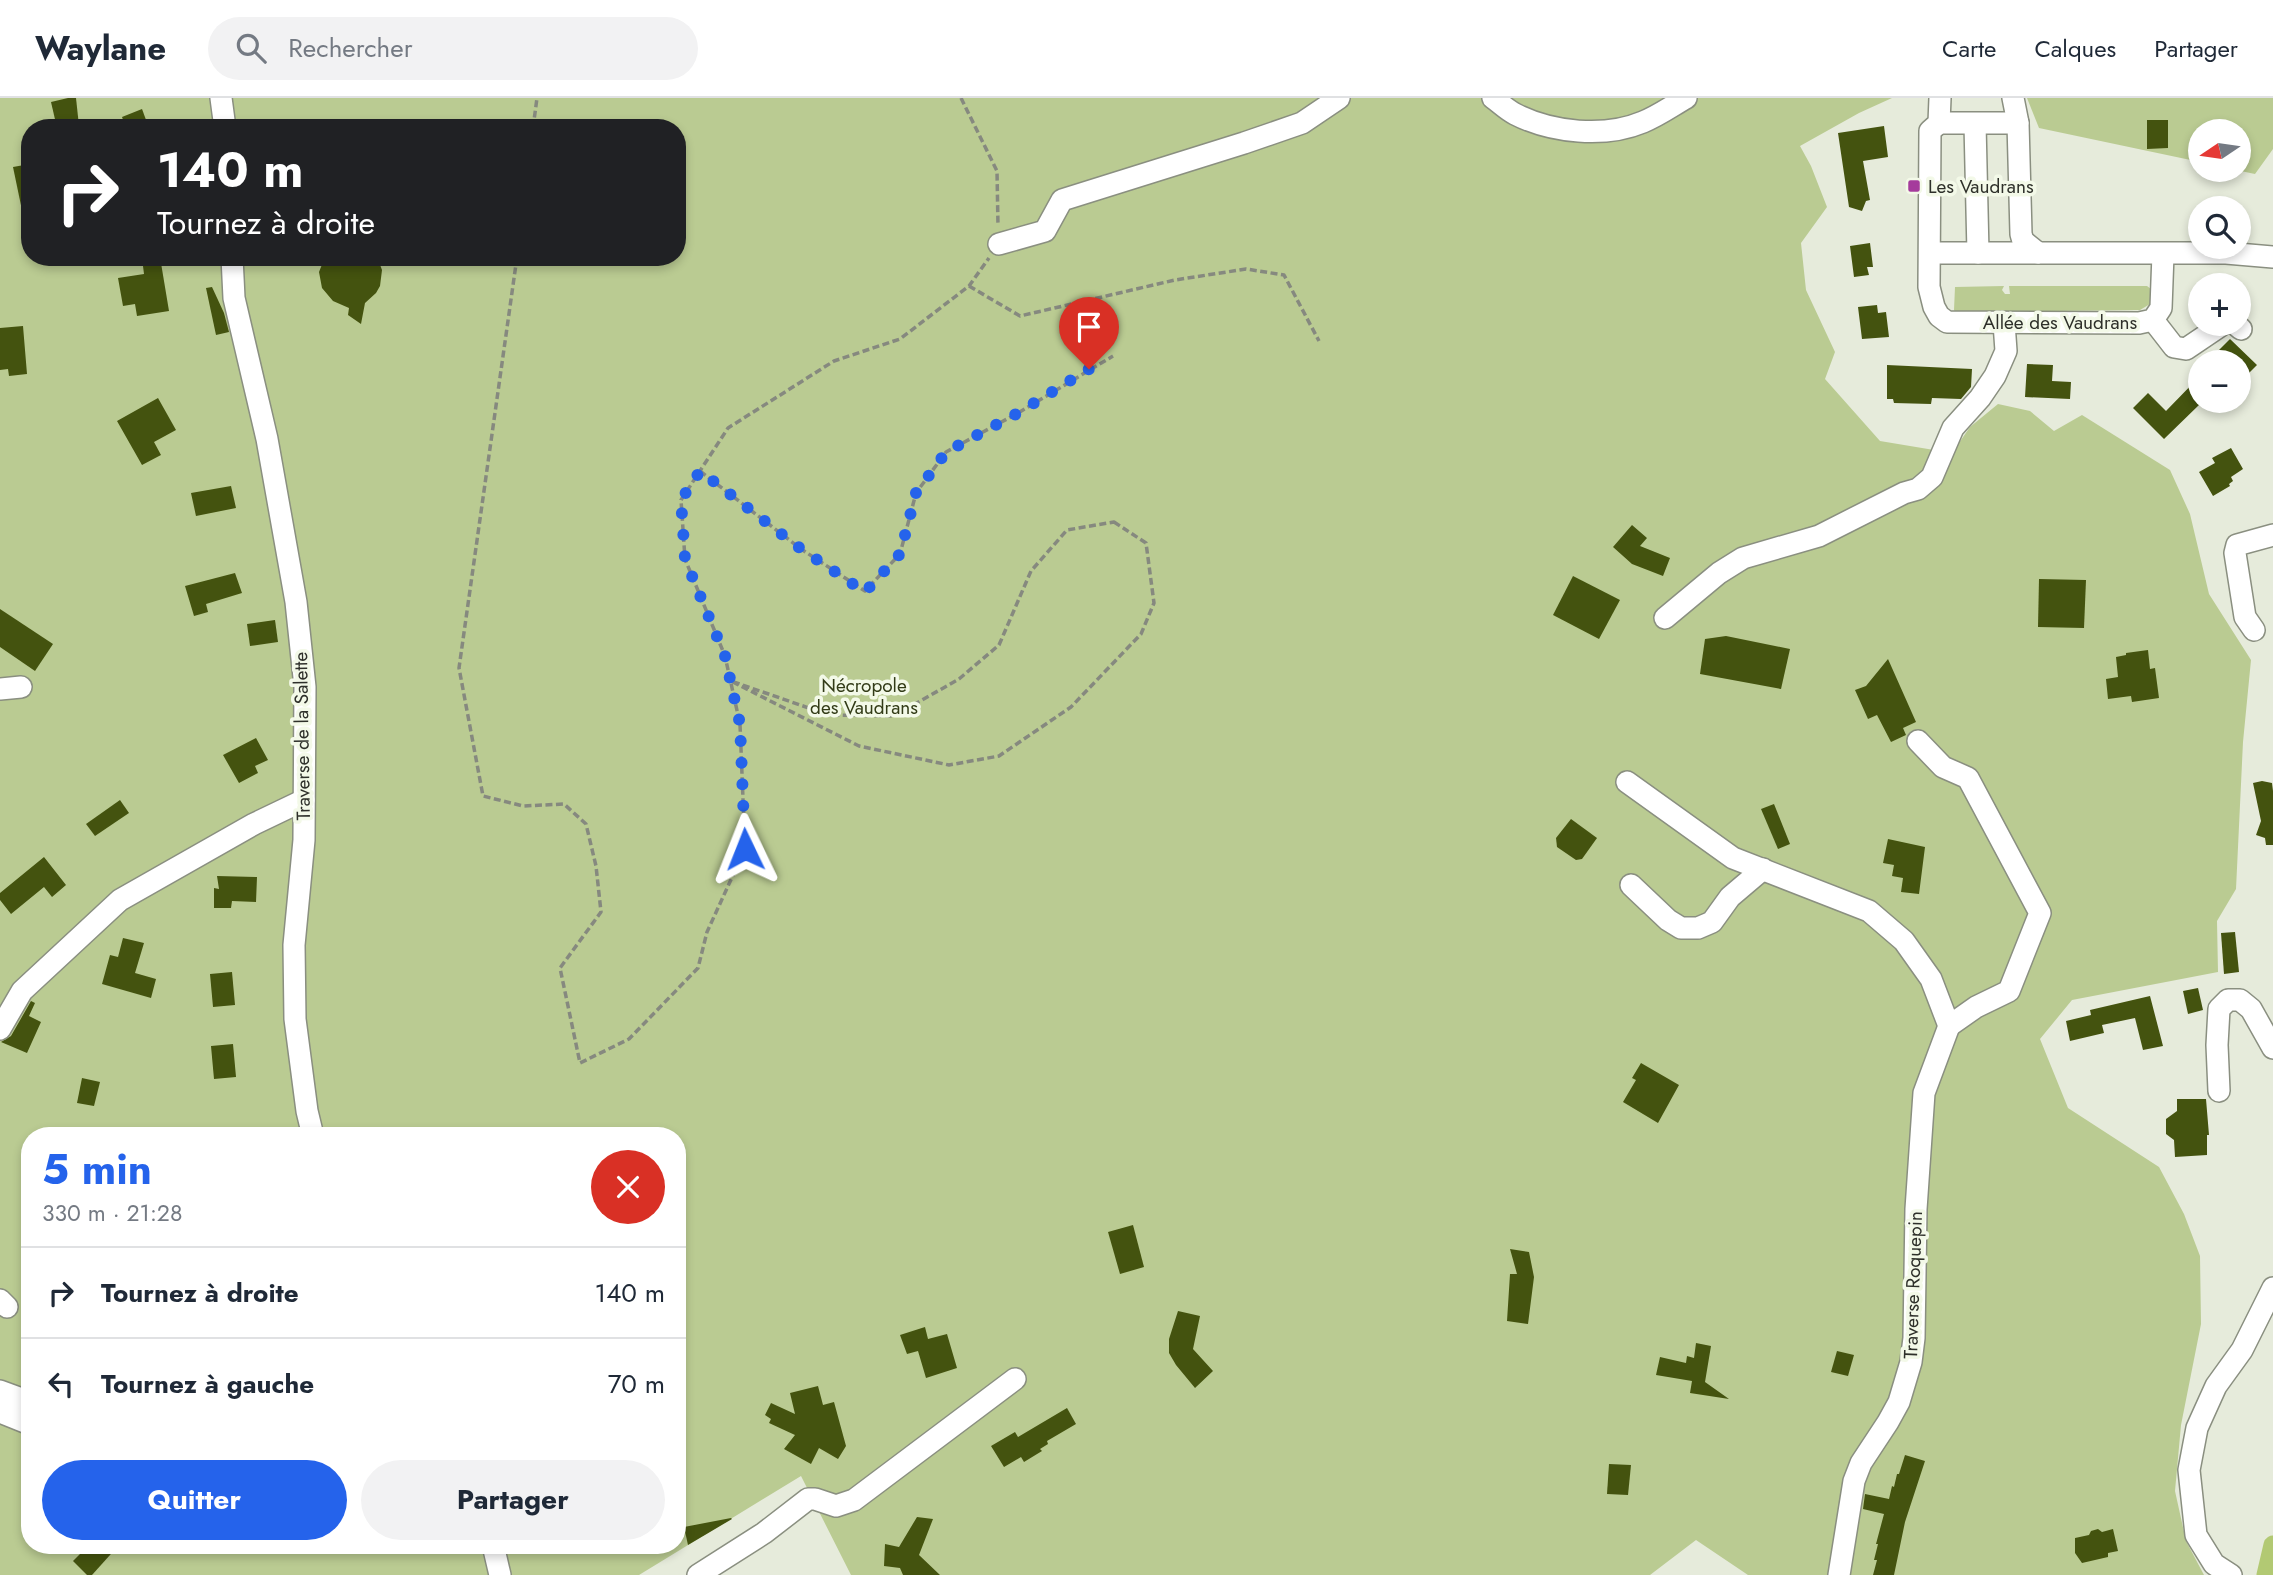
<!DOCTYPE html>
<html lang="fr">
<meta charset="utf-8">
<style>
:root{--surface:#fff;--page:#f2f2f3;--text:#1f2937;--muted:#747a83;--line:#e0e1e3;--accent:#2563eb}
body{margin:0;font-family:Jost,sans-serif;background:var(--page);color:var(--text);height:100vh;display:flex;flex-direction:column;font-size:26px;white-space:nowrap}
*{box-sizing:border-box;margin:0}
p{font-size:23px;color:var(--muted)}
.icon{flex:none;width:38px;height:38px;fill:none;stroke:currentColor;stroke-width:2;stroke-linecap:round;stroke-linejoin:round}
.map{position:relative;flex:1;overflow:hidden}
.side{position:absolute;left:21px;top:1029px;width:665px;height:427px;display:flex;flex-direction:column;background:var(--surface);border-radius:28px;box-shadow:0 4px 10px #0003}
.side>*{flex:none}
.top-card{position:absolute;left:21px;top:21px;width:665px;height:147px;border-radius:28px;box-shadow:0 4px 10px #0003;background:#202124;color:#fff;overflow:hidden}
.needle{width:46px;rotate:257deg}
.buttons{position:absolute;left:2188px;top:21px;display:grid;gap:14px}
.buttons a{display:grid;place-items:center;width:63px;height:63px;border-radius:50%;background:var(--surface);box-shadow:0 4px 10px #0003;font-size:35px}
.pin{position:absolute;display:grid;place-items:center;width:60px;height:60px;color:#fff;margin:-72px -30px;border-radius:50% 50% 50% 0;rotate:-45deg;box-shadow:0 0 7px #0007}
.pin .icon{rotate:45deg}
.me{position:absolute;width:77px;margin:-38px;rotate:358deg;stroke-linejoin:round;filter:drop-shadow(0 0 5px #0008)}
.turn{display:flex;align-items:center;gap:24px;height:147px;padding:0 21px;font-size:32px}
.turn .icon{width:91px;height:91px;stroke-width:2.5}
.turn b{display:block;font-size:49px;line-height:60px}
.round{display:grid;place-items:center;flex:none;width:74px;height:74px;border-radius:37px;background:var(--page)}
.head{display:flex;align-items:center;justify-content:space-between;height:119px;padding:0 21px}
h1{font-size:42px;font-weight:700;line-height:52px;color:var(--accent)}
.action{display:flex;gap:14px;margin-top:auto;padding:14px 21px}
.action a{flex:1;height:80px;border-radius:42px;background:var(--accent);color:#fff;font-size:28px;font-weight:700;line-height:80px;text-align:center}
.action a+a{background:var(--page);color:var(--text)}
ul{padding:0;list-style:none}
li{display:flex;align-items:center;gap:21px;height:91px;padding:0 21px;border-top:2px solid var(--line)}
li div{flex:1}
li b{display:block;font-size:26px}
li em{font-style:normal}
header{display:flex;align-items:center;gap:42px;box-sizing:border-box;height:98px;padding:0 35px;background:var(--surface);border-bottom:2px solid var(--line)}
header strong{font-size:33px}
nav{display:flex;gap:38px;margin-inline-start:auto;font-size:24px}
.search{width:490px;height:63px;background:var(--page);display:flex;align-items:center;gap:18px;box-sizing:border-box;padding:0 24px;border-radius:38px;color:var(--muted);font-size:26px}
.map>svg:first-child{display:block}
</style>
<header>
<strong>Waylane</strong>
<div class="search"><svg class="icon" aria-label="search" viewBox="0 0 24 24"><circle cx="10" cy="10" r="6"/><path d="M15 15l6 6"/></svg>Rechercher</div>
<nav><a>Carte</a><a>Calques</a><a>Partager</a></nav>
</header>
<div class="map">
<svg width="2273" height="1477" viewBox="0 0 2273 1477">
<rect width="100%" height="100%" fill="#e6ebdb"/>
<g fill="#bacb92" fill-rule="evenodd">
<path d="M0,0H1892L1859,15L1800,48L1811,68L1827,109L1801,145L1806,192L1835,254L1825,281L1880,343L1952,355L1970,329L1998,306L2030,313L2054,333L2082,317L2170,372L2190,416L2209,496L2251,562L2243,644L2236,791L2217,823L2218,874L2072,902L2040,941L2068,1010L2159,1069L2184,1116L2200,1158L2201,1226L2181,1327L2175,1393L2186,1443L2204,1477H1748L1696,1442L1650,1477H851L801,1378L639,1477H0ZM30,30H677V159H30ZM30,1038H677V1447H30Z"/>
<path d="M2027,0H2273V51L2255,76L2236,72H2238V33H2200V64L2039,30Z"/>
<path d="M2004,188L2002,192L2005,196H2010L2009,188H2147L2151,191L2150,206L2140,212L1955,214L1954,212L1955,189Z"/>
</g>
<g fill="none" stroke-linecap="round" stroke-linejoin="round">
<path stroke="#b2c973" stroke-width="19" d="M2266,1477L2273,1447"/>
</g>
<g fill="#44530f">
<path d="M68,0H76L79,28L57,30L51,4Z"/>
<path d="M142,11L149,30H126L122,19Z"/>
<path d="M2147,22H2168V50L2147,51Z"/>
<path d="M1884,28L1888,59L1863,63L1870,102L1866,103L1862,113L1849,109L1838,35Z"/>
<path d="M30,66V116L23,117L13,69Z"/>
<path d="M1870,145L1873,169H1867L1869,177L1854,179L1850,148Z"/>
<path d="M325,159H376L379,164L382,172L380,188L376,195L365,205L361,226L348,217L349,210L333,203L322,190L319,174Z"/>
<path d="M161,165L169,213L137,218L135,206L123,208L118,180L144,176L143,168Z"/>
<path d="M212,189L224,215L229,234L216,237L206,190Z"/>
<path d="M1877,207L1878,215L1886,214L1889,239L1862,241L1858,209Z"/>
<path d="M23,228L27,276L9,278L8,271L0,272V230Z"/>
<path d="M2230,241L2257,267L2238,286V264H2207Z"/>
<path d="M2027,266L2053,267L2052,283L2071,284L2070,301L2025,299Z"/>
<path d="M1887,267L1972,271L1971,289L1961,301L1932,300L1931,306L1894,305L1893,301H1887Z"/>
<path d="M2200,278V306L2164,341L2133,310L2148,295L2166,313Z"/>
<path d="M158,300L176,332L154,344L161,357L142,367L117,323Z"/>
<path d="M2231,350L2243,371L2231,379L2233,383L2229,386L2230,388L2213,398L2199,374L2215,365L2212,360Z"/>
<path d="M231,388L236,410L196,418L191,395Z"/>
<path d="M1632,427L1647,440L1640,448L1670,460L1663,478L1632,466L1613,449Z"/>
<path d="M235,475L242,495L206,506L208,514L194,518L185,488Z"/>
<path d="M1573,478L1620,502L1599,541L1553,517Z"/>
<path d="M2039,481L2086,482L2084,530L2038,529Z"/>
<path d="M0,511L53,546L35,573L0,549Z"/>
<path d="M275,522L278,544L250,548L247,526Z"/>
<path d="M1726,538L1790,551L1781,591L1700,576L1705,541Z"/>
<path d="M2148,552L2150,571L2155,570L2159,600L2132,604L2131,598L2108,601L2106,581L2118,579L2116,559L2126,557V555Z"/>
<path d="M1888,561L1916,624L1903,630L1906,637L1891,644L1877,617L1868,621L1855,592L1866,588Z"/>
<path d="M256,640L268,662L255,668L258,675L239,685L223,657Z"/>
<path d="M2262,683L2272,685L2273,693V747H2266L2265,740L2256,737L2261,723L2253,685Z"/>
<path d="M120,702L129,715L95,738L86,726Z"/>
<path d="M1774,706L1790,746L1778,751L1761,711Z"/>
<path d="M1571,721L1597,740L1582,761L1576,762L1557,749L1556,740Z"/>
<path d="M1888,741L1925,749L1919,796L1901,794L1903,780L1892,778L1894,767L1883,765Z"/>
<path d="M44,759L66,787L52,799L44,789L11,816L0,802V795Z"/>
<path d="M217,778L257,779L256,804L232,803L231,810H214V790L219,791Z"/>
<path d="M2235,834L2239,874L2224,876L2221,835Z"/>
<path d="M123,840L144,845L135,875L156,881L151,900L102,886L110,857L118,859Z"/>
<path d="M232,874L235,907L213,909L210,876Z"/>
<path d="M2198,890L2203,912L2188,916L2183,893Z"/>
<path d="M2150,898L2163,948L2143,952L2135,920L2102,927L2104,935L2070,943L2066,923L2091,917L2090,912Z"/>
<path d="M31,903L35,905L29,918L41,924L27,955L1,944L11,938Z"/>
<path d="M233,946L236,979L214,981L211,948Z"/>
<path d="M1641,965L1679,987L1658,1025L1623,1004L1636,982L1632,980Z"/>
<path d="M82,980L100,984L94,1008L77,1005Z"/>
<path d="M2177,1001H2206L2209,1037H2207V1057L2175,1059L2174,1042L2166,1036V1021L2177,1013Z"/>
<path d="M1133,1127L1144,1169L1120,1176L1108,1134Z"/>
<path d="M1510,1151L1529,1154L1534,1179L1528,1226L1507,1223L1510,1176H1517Z"/>
<path d="M1178,1213L1200,1218L1193,1251L1213,1273L1195,1290L1176,1267L1169,1255V1241Z"/>
<path d="M925,1229L928,1241L947,1236L957,1270L926,1280L918,1253L907,1256L900,1237Z"/>
<path d="M1696,1245L1711,1248L1705,1284L1729,1301L1690,1295L1692,1283L1656,1277L1660,1259L1686,1265L1687,1258L1694,1260Z"/>
<path d="M1837,1253L1854,1257L1848,1278L1831,1274Z"/>
<path d="M818,1288L823,1307L834,1304L846,1348L838,1361L819,1350L811,1366L784,1351L795,1337L769,1325L771,1321L765,1317L771,1305L795,1316L790,1295Z"/>
<path d="M1067,1310L1076,1326L1047,1343L1048,1346L1040,1351L1042,1353L1024,1364L1021,1359L1004,1369L991,1348L1015,1334L1018,1339Z"/>
<path d="M1905,1357L1925,1363L1905,1424L1894,1477H1873L1877,1462H1874L1878,1446H1876L1884,1416L1863,1411L1865,1396L1889,1401L1892,1388L1894,1389L1897,1376H1899Z"/>
<path d="M1609,1366L1631,1367L1628,1397L1607,1396Z"/>
<path d="M917,1419L933,1421L919,1457L940,1477H903L900,1470L884,1468L885,1446L899,1449Z"/>
<path d="M731,1420L732,1421L688,1447L684,1429Z"/>
<path d="M2098,1431L2102,1434L2113,1431L2118,1453L2108,1455V1459L2082,1465L2075,1455V1440L2089,1437L2091,1433Z"/>
<path d="M89,1447H119L92,1477H87L73,1463Z"/>
</g>
<g fill="none" stroke-linecap="round" stroke-linejoin="round">
<g stroke="#8a8f80" stroke-width="24">
<g id="minor">
<path d="M221,0L225,30"/>
<path d="M1493,0C1500,5 1507,12 1515,16C1552,35 1605,40 1643,24C1658,18 1672,8 1686,0"/>
<path d="M1940,0L1939,25L1930,33L1929,189L1934,209L1939,218L1947,224L2139,225L2153,222L2161,210L2163,156"/>
<path d="M2013,0L2018,25L2021,136L2023,143L2038,155"/>
<path d="M1939,25H2018"/>
<path d="M1975,26L1978,155"/>
<path d="M999,146L1045,133L1062,102L1244,45L1302,25L1339,0"/>
<path d="M1931,155H2226L2273,159"/>
<path d="M232,159L234,200L267,341L296,504L305,589L304,742L294,847L295,921L307,1013L313,1038"/>
<path d="M2153,222L2174,249L2186,251L2223,226"/>
<path d="M2235,226L2241,231"/>
<path d="M1665,520L1719,475L1743,460L1819,438L1904,395L1918,391L1932,379L1953,330L1980,300L1995,278L2006,253L2004,225"/>
<path d="M2254,532L2245,519L2235,455L2237,447L2273,437"/>
<path d="M0,591L21,589"/>
<path d="M1918,643L1943,669L1968,680L2040,815L2009,893L1976,909L1949,928"/>
<path d="M1627,684L1733,760L1869,813L1904,843L1931,881L1949,928"/>
<path d="M1631,787L1668,822L1681,830H1698L1712,824L1730,799L1763,771"/>
<path d="M0,931L22,893L120,802L254,726L304,702"/>
<path d="M2219,993L2217,947L2219,911L2228,902H2240L2251,911L2273,950"/>
<path d="M0,1202L7,1209"/>
<path d="M0,1293L30,1304"/>
<path d="M0,1314L30,1326"/>
<path d="M493,1447L500,1477"/>
<path d="M698,1477L764,1435L808,1401H815L836,1408L854,1402L1015,1281"/>
<path d="M1839,1477L1854,1383L1861,1365L1888,1324L1899,1304L1911,1264L1914,1240L1916,1111L1924,995L1949,928"/>
<path d="M2231,1477L2214,1466L2196,1437L2189,1372L2197,1330L2216,1288L2242,1252L2273,1190"/>
</g>
</g>
<g stroke="#86897f" stroke-width="3.5" stroke-dasharray="7 3.5" stroke-linecap="butt">
<path d="M961,0L997,73L998,128"/>
<path d="M533,30L537,0"/>
<path d="M517,159L459,570L483,698L523,708L564,706L586,726L596,768L601,814L560,870L580,965L629,941L698,870L707,834L745,751L740,626L725,558L685,461L681,402L728,330L834,263L900,241L969,188L989,160"/>
<path d="M969,188L1020,218L1175,182L1246,171L1284,177L1319,243"/>
<path d="M700,373L801,451L865,493L900,456L916,395L946,354L1018,315L1113,258"/>
<path d="M1114,424L1146,445L1154,505L1141,536L1071,609L999,658L949,667L859,648L731,583L829,617L894,618L959,581L999,547L1031,473L1067,432Z"/>
</g>
<use href="#minor" stroke="#fff" stroke-width="21"/>
</g>
<g fill="none" stroke-linecap="round" stroke-linejoin="round">
<path stroke="#2563eb" stroke-width="12" stroke-dasharray="0 21.6" d="M745,751L740,626L725,558L685,461L681,402L700,373L801,451L865,494L900,456L916,395L946,354L1018,315L1089,271"/>
</g>
<rect fill="#a53b9c" stroke="#f3f9e8" stroke-width="2.5" x="1907" y="81" width="14" height="14" rx="3.5"/>
<g text-anchor="middle" dominant-baseline="central" stroke-width="7" stroke-linejoin="round" paint-order="stroke">
<g font-size="19" fill="#2e302a" stroke="#f3f9e8" text-anchor="start">
<text x="1928" y="88">Les Vaudrans</text>
</g>
<g font-size="19" fill="#2e302a" stroke="#f3f9e8">
<text x="2060" y="224">Allée des Vaudrans</text>
<text transform="translate(302 638) rotate(-91)">Traverse de la Salette</text>
<text transform="translate(1913 1187) rotate(-88)">Traverse Roquepin</text>
</g>
<g font-size="19" fill="#323b17" stroke="#f3f9e8">
<text x="864" y="587">Nécropole<tspan x="864" dy="22">des Vaudrans</tspan></text>
</g>
</g>
</svg>
<div class="buttons">
<a><svg class="needle" viewBox="-14 -14 28 28"><path d="M0-13l5 13h-10z" fill="#e53935"/><path d="M0 13l5-13h-10z" fill="#747a83"/></svg></a>
<a><svg class="icon" aria-label="search" viewBox="0 0 24 24"><circle cx="10" cy="10" r="6"/><path d="M15 15l6 6"/></svg></a>
<a>+</a>
<a>−</a>
</div>
<div class="pin" style="left:1089px;top:271px;background:#d93025"><svg class="icon" aria-label="arrive" viewBox="0 0 24 24"><path d="M6 21V4h12l-3 4 3 4H6"/></svg></div>
<svg class="me" style="left:745px;top:751px" viewBox="-20 -20 40 40"><path d="M0-17L14 15 0 8-14 15z" fill="#2563eb" stroke="#fff" stroke-width="4"/></svg>
<div class="top-card">
<div class="turn"><svg class="icon" aria-label="right" viewBox="0 0 24 24"><path d="M7 20v-9h11M14 6l5 5-5 5"/></svg><div><b>140 m</b>Tournez à droite</div></div>
</div>
<section class="side">
<div class="head"><div><h1>5 min</h1><p>330 m · 21:28</p></div><a class="round" style="background:#d93025;color:#fff"><svg class="icon" aria-label="close" viewBox="0 0 24 24"><path d="M6 6l12 12M18 6L6 18"/></svg></a></div>
<ul>
<li><svg class="icon" aria-label="right" viewBox="0 0 24 24"><path d="M7 20v-9h11M14 6l5 5-5 5"/></svg><div><b>Tournez à droite</b></div><em>140 m</em></li>
<li><svg class="icon" aria-label="left" viewBox="0 0 24 24"><path d="M17 20v-9H6M10 6l-5 5 5 5"/></svg><div><b>Tournez à gauche</b></div><em>70 m</em></li>
</ul>
<div class="action"><a>Quitter</a><a>Partager</a></div>
</section>
</div>
